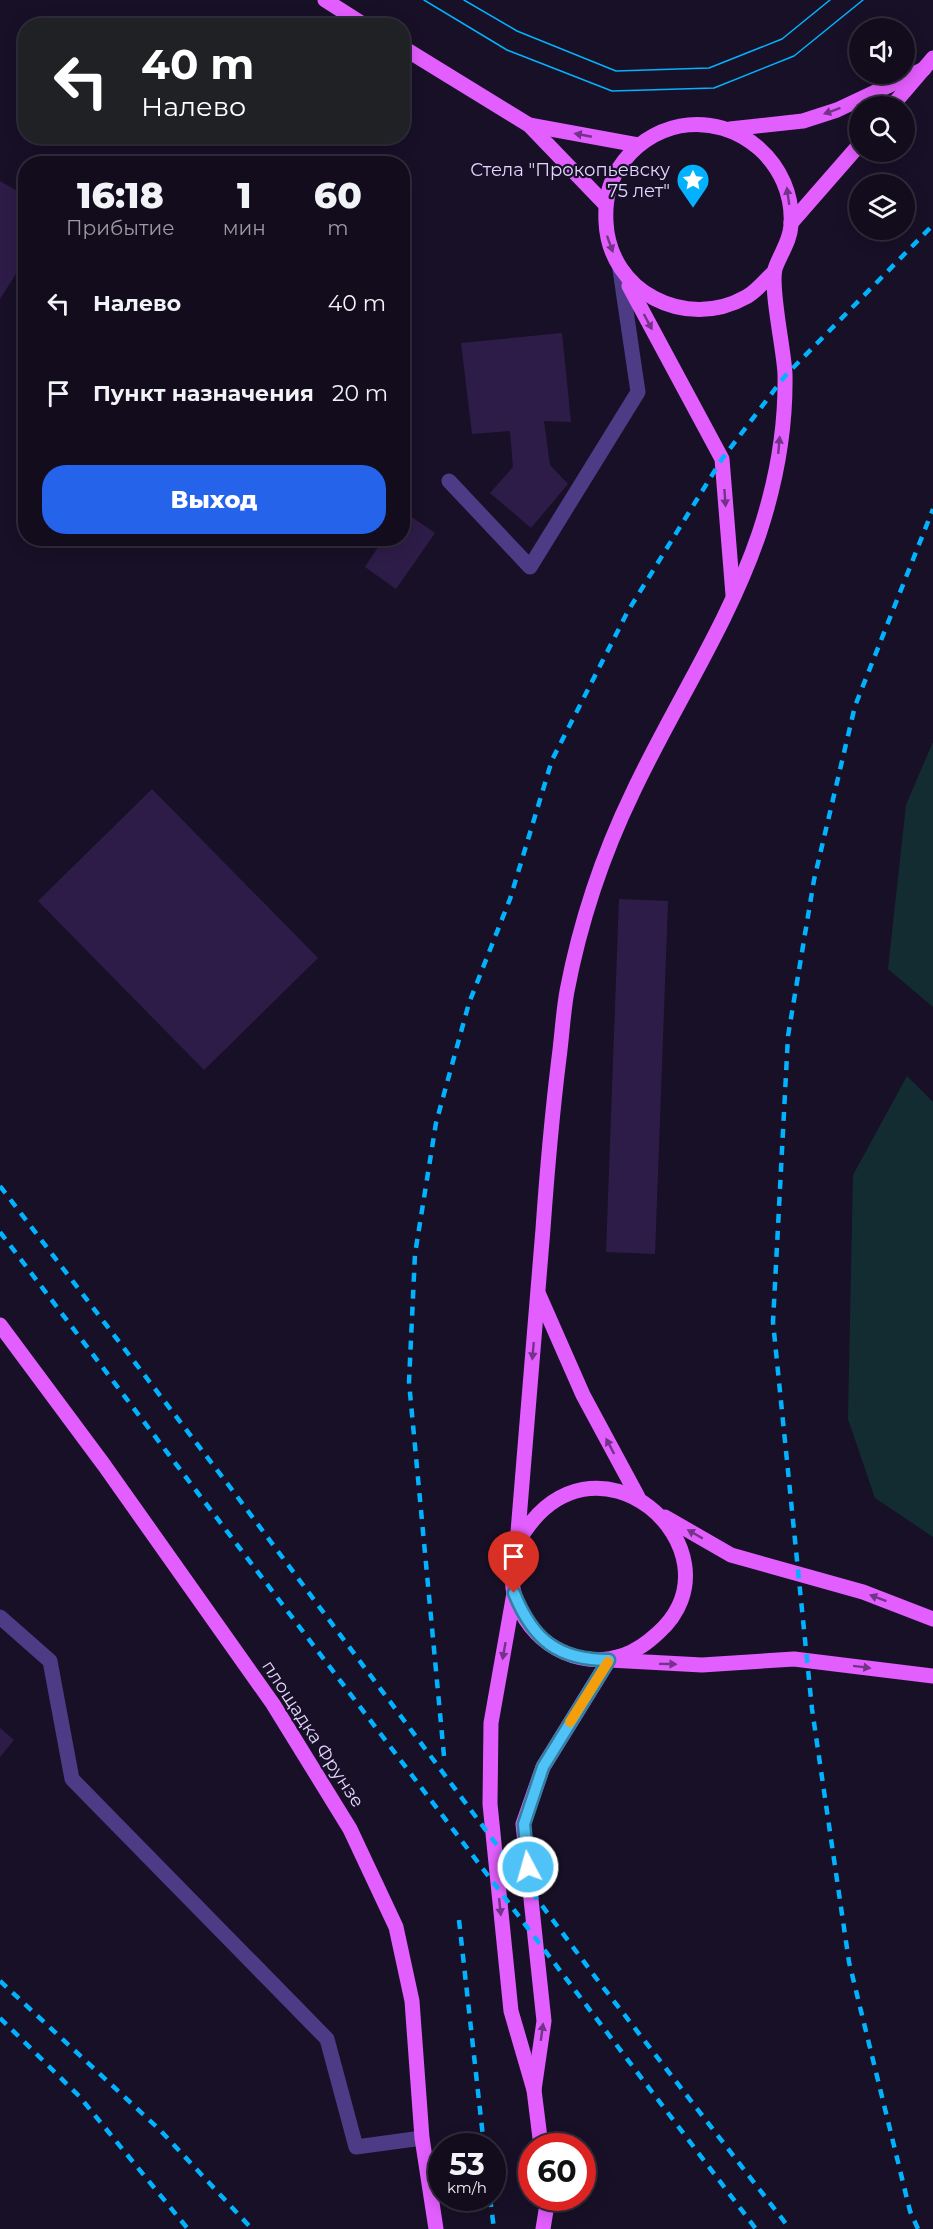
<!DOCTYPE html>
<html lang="ru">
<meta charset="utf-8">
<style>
:root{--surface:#120c1d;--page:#1b1526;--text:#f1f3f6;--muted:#9c9ba4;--line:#312c3b;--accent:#2563eb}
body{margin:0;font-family:Montserrat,sans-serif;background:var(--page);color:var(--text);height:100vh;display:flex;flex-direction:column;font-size:22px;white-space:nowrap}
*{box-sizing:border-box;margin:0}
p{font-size:20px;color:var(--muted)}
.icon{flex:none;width:33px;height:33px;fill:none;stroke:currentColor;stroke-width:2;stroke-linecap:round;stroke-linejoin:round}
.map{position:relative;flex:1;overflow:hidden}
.side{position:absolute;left:18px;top:156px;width:392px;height:390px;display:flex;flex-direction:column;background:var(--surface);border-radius:24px;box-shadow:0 3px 15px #0003,0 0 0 2px var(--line)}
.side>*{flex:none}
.hud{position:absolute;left:18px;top:18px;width:392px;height:126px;border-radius:24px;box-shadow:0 3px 15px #0003,0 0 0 2px var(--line);background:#202124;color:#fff;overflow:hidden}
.controls{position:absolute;left:849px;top:18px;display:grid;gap:12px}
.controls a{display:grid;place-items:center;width:66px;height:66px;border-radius:50%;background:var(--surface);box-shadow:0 3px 15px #0003,0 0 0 2px var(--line);font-size:30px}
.speed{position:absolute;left:428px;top:2133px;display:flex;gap:12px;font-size:30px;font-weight:700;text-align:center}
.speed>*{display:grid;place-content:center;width:78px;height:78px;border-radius:50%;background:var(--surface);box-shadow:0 3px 15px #0003,0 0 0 2px var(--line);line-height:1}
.speed small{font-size:15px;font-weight:400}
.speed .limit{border:9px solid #d22;background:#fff;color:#111}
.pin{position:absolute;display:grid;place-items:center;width:51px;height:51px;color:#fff;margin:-62px -26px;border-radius:50% 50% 50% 0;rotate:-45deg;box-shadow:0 0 6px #0007}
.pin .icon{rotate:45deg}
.me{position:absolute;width:66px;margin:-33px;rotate:354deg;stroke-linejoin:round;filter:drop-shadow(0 0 4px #0008)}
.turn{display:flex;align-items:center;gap:21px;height:126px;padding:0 24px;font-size:27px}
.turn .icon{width:78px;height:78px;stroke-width:2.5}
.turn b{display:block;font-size:42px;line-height:51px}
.eta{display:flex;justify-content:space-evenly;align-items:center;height:102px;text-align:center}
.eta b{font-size:36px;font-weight:800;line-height:42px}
.primary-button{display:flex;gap:12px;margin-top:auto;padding:12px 24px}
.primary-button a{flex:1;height:69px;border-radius:24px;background:var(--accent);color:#fff;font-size:24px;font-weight:800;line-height:69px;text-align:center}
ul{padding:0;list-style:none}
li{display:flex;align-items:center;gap:18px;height:90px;padding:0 24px}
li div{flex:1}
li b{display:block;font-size:22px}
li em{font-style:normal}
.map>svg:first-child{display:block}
</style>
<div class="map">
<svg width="933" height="2229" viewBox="0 0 933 2229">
<rect width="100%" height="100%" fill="#181027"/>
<g fill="#132c31">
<path d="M933,742V1007L888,969L906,805Z"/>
<path d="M907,1076L933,1102V1537L875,1498L848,1419L853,1175Z"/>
</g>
<g fill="#2e1c48">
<path d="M0,181L26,196V258L0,299Z"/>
<path d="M562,333L571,422L544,421L550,465L568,484L531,528L490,493L513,467L510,431L472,434L461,343Z"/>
<path d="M403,511L435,533L396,589L365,567L384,538H402Z"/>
<path d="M152,789L318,958L204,1070L38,901Z"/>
<path d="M619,899L668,901L655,1254L606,1252Z"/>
<path d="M0,1728L14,1740L0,1757Z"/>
</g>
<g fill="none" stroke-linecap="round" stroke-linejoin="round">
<g stroke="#4d3b86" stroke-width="15">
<path d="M449,481L530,567L638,392L620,270"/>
<path d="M0,1617L50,1661L72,1779L327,2039L356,2147L422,2138"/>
</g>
<g stroke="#e35efe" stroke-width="15">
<path d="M325,0L366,26"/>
<path d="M402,47L529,125L605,204"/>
<path d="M892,106L933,58"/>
<path d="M529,125L638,145"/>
<path d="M730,129L803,121L837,110L924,69"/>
<path d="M791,223L860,144"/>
<path d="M629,286L722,459L733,595"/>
<path d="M539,1295L583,1395L638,1497"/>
<path d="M0,1325L104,1465L273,1704L350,1829L396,1927L412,2001L422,2138L436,2229"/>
<path d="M665,1517L731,1555L863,1592L933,1619"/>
<path d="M517,1544C591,1409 749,1551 658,1633C647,1643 638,1650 624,1655C576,1671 528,1642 514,1594C510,1577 515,1561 517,1544C526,1439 535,1334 543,1229C547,1172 552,1115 559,1058C562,1036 563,1013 567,991C580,923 603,854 633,792C674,705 728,625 759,534C776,483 786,427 785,374C784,350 770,288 775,269C780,254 790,242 791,225C795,164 739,115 680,126C655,131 633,146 619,168C608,184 605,204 606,222C609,292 686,331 746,297C756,292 765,280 774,272"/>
<path d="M514,1593L491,1723L490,1804L511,2011L534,2090L541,2146"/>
<path d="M534,2090L544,2021L523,1824L543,1767L609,1660L702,1665L794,1659L933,1676"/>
<path d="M543,2229L548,2198"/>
</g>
<g stroke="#03b2fe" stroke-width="1.5">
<path d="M424,0L507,50L612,91L714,88L794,56L863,0"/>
<path d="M464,0L517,31L616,71L709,68L782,39L830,0"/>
</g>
<g stroke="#03b2fe" stroke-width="4.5" stroke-dasharray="9 8" stroke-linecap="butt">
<path d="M0,1186L230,1487L596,1978L790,2229"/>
<path d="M0,1232L756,2229"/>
<path d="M444,1756L409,1382L415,1254L436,1123L469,1003L510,899L552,760L628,611L722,459L785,376L933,225"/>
<path d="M459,1920L484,2146"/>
<path d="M0,1981L160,2130L252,2229"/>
<path d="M0,2018L79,2096L188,2229"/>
<path d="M490,2198L494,2229"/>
<path d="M918,2229L910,2211L849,1962L812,1709L773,1322L788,1036L814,880L855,706L933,509"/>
</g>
</g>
<defs><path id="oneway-solid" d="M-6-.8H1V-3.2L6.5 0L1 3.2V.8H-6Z" transform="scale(1.5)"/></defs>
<g fill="#733388">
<use href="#oneway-solid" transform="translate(832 111) rotate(160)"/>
<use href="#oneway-solid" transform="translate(583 135) rotate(-169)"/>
<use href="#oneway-solid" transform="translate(788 196) rotate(-98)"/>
<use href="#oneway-solid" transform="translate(610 244) rotate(70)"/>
<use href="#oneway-solid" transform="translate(648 322) rotate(62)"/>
<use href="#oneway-solid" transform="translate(779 445) rotate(-85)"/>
<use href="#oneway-solid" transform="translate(725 498) rotate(86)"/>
<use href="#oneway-solid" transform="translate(533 1351) rotate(95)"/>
<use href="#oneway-solid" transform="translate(610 1446) rotate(-118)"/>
<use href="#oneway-solid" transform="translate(695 1534) rotate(-150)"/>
<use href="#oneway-solid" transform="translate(878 1598) rotate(-159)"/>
<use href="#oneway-solid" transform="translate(504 1651) rotate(100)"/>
<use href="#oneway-solid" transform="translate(668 1664) rotate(1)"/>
<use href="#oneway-solid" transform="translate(862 1667) rotate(7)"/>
<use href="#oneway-solid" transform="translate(500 1907) rotate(84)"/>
<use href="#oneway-solid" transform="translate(542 2032) rotate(-82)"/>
</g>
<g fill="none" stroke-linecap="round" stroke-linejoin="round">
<g stroke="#337fa1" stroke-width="15">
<path id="route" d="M514,1593C533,1640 558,1660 609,1660L543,1767L524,1824L528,1867"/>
</g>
<use href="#route" stroke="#4fc3f7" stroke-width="10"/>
<path stroke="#f59e0b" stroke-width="10" d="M570,1722L608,1662"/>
</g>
<defs>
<g id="sight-pin" transform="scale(1.725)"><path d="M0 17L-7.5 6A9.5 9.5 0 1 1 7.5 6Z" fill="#03b2fe" stroke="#181027"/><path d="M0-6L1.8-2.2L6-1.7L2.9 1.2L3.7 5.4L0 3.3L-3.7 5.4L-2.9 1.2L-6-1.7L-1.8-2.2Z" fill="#fff"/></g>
</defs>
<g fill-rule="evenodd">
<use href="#sight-pin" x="693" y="180"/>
</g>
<g text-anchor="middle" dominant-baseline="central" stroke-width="4.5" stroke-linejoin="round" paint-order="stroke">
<g font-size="18" fill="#e3d6ff" stroke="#181027" text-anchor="end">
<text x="670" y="170">Стела "Прокопьевску<tspan x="670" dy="21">75 лет"</tspan></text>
</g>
<g font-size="18" fill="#e3d6ff" stroke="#181027">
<text transform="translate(313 1734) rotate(57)">площадка Фрунзе</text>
</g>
</g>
</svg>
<div class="controls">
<a><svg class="icon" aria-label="sound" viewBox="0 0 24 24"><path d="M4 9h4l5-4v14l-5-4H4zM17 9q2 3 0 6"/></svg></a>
<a><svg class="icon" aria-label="search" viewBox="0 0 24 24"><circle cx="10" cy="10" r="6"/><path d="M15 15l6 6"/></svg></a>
<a><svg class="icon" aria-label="layers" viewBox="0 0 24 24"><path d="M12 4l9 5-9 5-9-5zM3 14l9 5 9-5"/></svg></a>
</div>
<div class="speed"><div>53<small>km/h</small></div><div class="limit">60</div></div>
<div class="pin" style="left:514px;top:1593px;background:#d93025"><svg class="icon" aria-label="arrive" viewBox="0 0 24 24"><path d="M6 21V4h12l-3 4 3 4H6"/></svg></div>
<svg class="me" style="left:528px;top:1867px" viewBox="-20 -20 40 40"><circle r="17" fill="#4fc3f7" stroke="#fff" stroke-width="3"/><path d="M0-11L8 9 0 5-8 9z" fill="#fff"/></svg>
<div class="hud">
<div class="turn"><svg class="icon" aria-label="left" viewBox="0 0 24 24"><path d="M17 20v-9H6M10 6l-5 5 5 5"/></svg><div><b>40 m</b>Налево</div></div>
</div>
<section class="side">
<div class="eta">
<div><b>16:18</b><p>Прибытие</p></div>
<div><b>1</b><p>мин</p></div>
<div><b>60</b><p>m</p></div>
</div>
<ul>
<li><svg class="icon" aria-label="left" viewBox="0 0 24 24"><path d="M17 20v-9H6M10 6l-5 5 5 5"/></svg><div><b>Налево</b></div><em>40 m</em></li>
<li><svg class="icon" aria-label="arrive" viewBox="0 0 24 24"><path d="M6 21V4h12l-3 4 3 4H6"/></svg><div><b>Пункт назначения</b></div><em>20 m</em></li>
</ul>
<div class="primary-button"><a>Выход</a></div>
</section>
</div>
